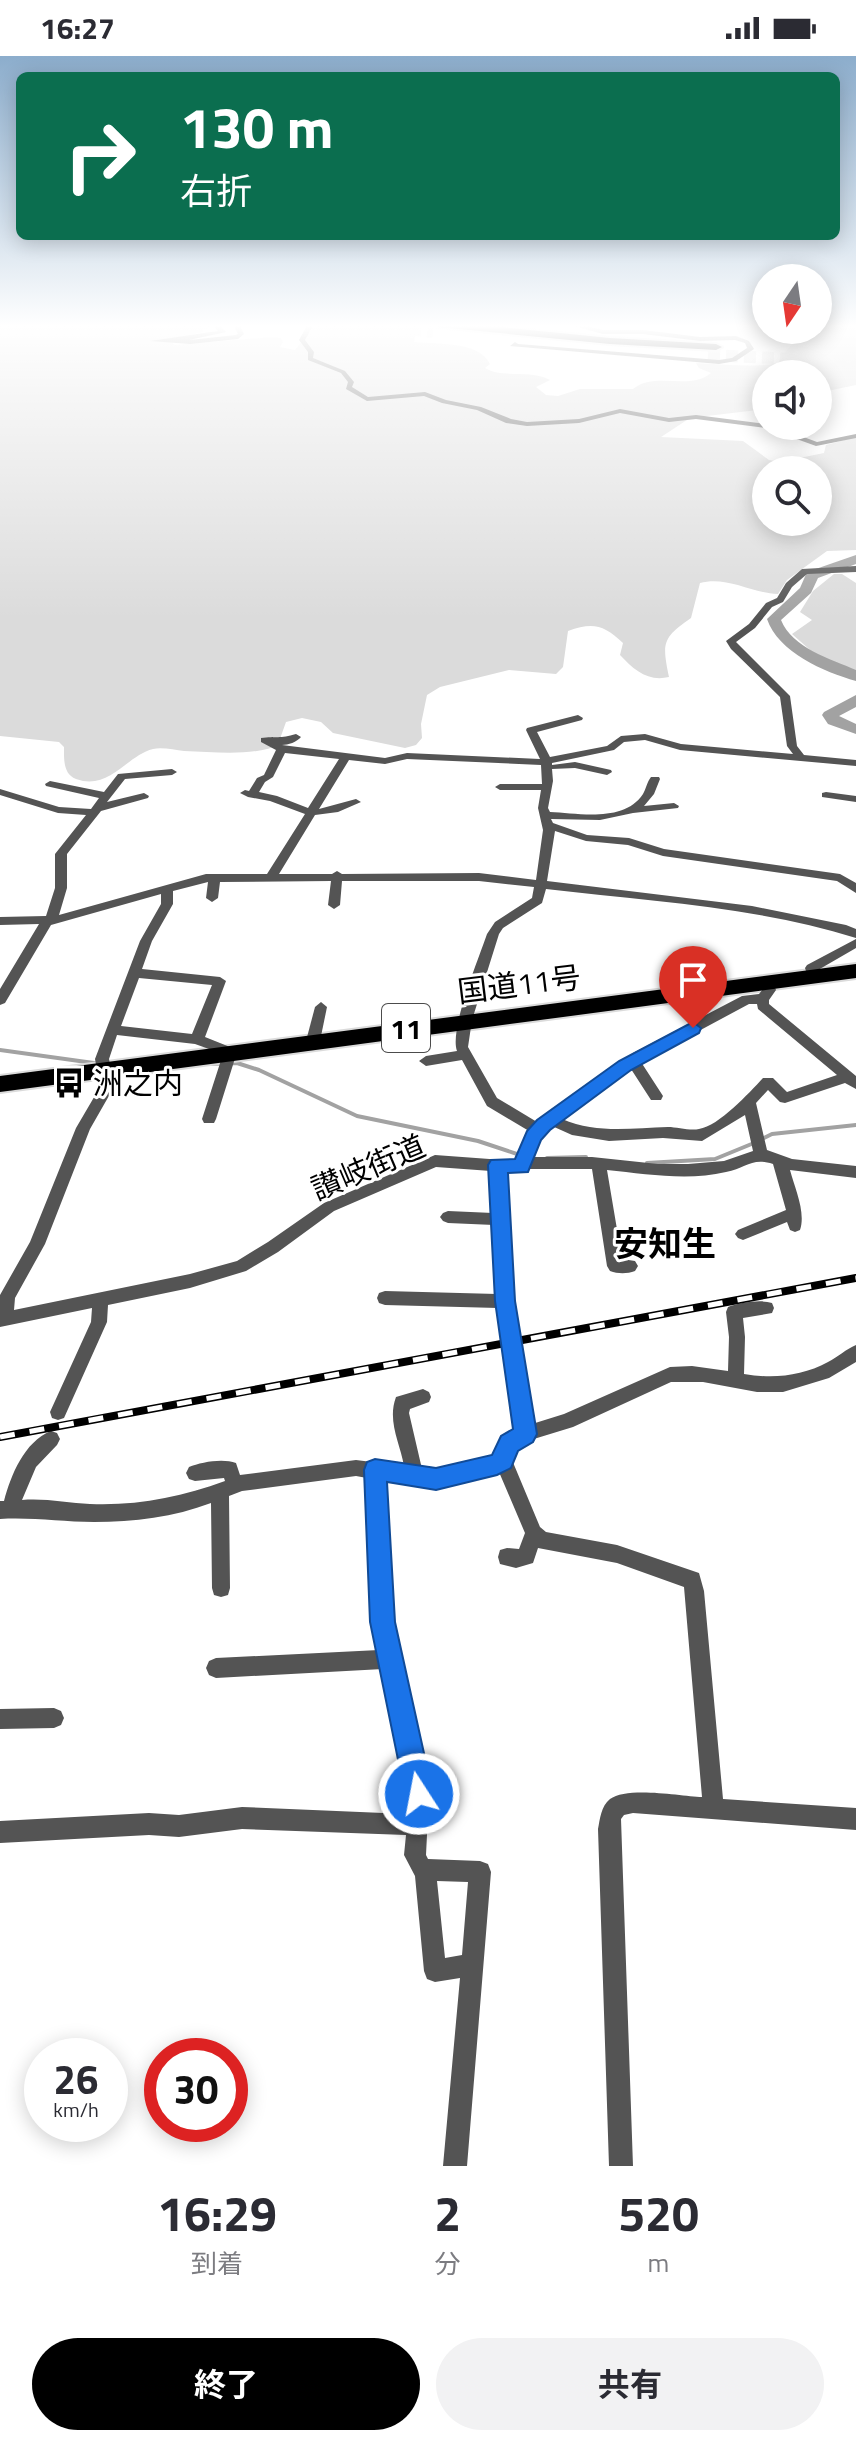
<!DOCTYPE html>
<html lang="ja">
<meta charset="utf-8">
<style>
:root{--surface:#fff;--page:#f2f2f3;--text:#2b2b33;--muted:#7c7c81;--accent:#000}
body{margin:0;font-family:"Titillium Web","Noto Sans JP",sans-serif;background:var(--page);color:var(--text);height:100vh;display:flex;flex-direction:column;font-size:30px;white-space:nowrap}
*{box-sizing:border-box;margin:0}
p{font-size:26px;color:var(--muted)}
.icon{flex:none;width:44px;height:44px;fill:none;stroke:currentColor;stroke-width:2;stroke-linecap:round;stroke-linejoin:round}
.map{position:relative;height:2110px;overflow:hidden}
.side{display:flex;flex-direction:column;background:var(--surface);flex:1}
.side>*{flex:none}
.top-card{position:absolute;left:16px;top:16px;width:824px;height:168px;border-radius:12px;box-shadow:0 4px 20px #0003;background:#0b6e4f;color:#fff;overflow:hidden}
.needle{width:52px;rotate:193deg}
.controls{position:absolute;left:752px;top:208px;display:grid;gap:16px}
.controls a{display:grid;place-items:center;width:80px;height:80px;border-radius:50%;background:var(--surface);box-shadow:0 4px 20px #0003;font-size:40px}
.speed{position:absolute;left:24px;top:1982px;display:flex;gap:16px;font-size:40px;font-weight:700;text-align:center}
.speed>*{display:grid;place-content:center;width:104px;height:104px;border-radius:50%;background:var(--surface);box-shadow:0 4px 20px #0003;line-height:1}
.speed small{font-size:20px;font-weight:400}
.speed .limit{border:12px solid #d22;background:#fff;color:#111}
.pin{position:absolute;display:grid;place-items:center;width:68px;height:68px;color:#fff;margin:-82px -34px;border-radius:50% 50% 50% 0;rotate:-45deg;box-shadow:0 0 8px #0007}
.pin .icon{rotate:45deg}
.me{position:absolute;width:88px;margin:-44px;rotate:349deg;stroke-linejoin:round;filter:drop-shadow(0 0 6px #0008)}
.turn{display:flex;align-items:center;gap:28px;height:168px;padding:0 32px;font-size:36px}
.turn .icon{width:104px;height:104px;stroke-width:2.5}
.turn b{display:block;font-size:56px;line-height:68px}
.eta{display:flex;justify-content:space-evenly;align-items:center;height:136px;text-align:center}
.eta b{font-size:48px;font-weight:700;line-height:56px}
.cta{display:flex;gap:16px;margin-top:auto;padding:16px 32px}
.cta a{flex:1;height:92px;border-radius:48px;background:var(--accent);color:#fff;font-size:32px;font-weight:700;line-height:92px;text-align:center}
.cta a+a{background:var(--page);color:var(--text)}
.status{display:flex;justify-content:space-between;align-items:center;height:56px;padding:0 40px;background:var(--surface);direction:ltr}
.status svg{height:22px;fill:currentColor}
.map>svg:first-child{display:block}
</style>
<div class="status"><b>16:27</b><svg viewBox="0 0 49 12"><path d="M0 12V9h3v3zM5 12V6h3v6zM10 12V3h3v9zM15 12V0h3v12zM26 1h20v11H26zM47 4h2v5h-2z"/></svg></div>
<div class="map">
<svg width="856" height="2110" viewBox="0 0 856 2110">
<rect width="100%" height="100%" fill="#fff"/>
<g fill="#dbdbdb" fill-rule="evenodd">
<path d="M0,268H235L203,273V276L168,284L175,289L272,281L281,282L283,286L280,291L295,294L316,268H417L414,286C436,289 478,284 490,308L485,312C504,323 530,313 550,324L536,331L546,339L558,340L580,333H633C655,315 690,335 711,317L699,312L696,307C722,308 753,312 778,307C797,275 820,268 856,268V329L818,337V318H766V353L690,362L661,381L743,385L769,404L780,406L824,397L826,389L856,381V494L827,495L787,524L778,538C751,537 727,520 700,527L691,562C662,582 662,587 669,621C648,626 634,614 620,599L623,587C604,569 593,566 568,575L563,611L556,618L509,614L440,631L427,639L421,668L422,682L416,689L405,692L333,677L321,666L302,662L286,666L281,680L282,688C252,701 216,696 184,695C175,694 162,691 153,693C126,700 109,735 76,723C63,718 64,703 64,691L59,686L0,680ZM766,414H818V466H766Z"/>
<path d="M834,518H842L856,527V617L818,601L792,578L812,564L800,556L813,535Z"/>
</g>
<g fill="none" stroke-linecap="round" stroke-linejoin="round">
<g stroke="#a2a2a2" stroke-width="4">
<path d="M0,994L101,1008"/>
<path d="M208,1008L237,1007L259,1014L357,1060L478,1085L523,1100"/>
<path d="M762,1083L772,1078L856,1069"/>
<path d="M547,1102L586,1101"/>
<path d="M647,1107L715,1103L754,1087"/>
</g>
<g fill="#a2a2a2" fill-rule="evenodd">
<path d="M856,499V508L818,522L811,537L781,564C792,592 831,603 856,614V625C824,616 778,596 767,563L800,532L807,516Z"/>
<path d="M856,639V651L839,660L856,668V678L828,668L822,659L824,656Z"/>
</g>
<g stroke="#d9d9d9" stroke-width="12" stroke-dasharray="12 6" stroke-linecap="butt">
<path d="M374,268L433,276"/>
<path d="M708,299L856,306"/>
</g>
<g stroke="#dbdbdb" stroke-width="4">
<path id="trunk" d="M856,908V922L0,1036V1020Z"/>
</g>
<g stroke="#dbdbdb" stroke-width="4">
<path id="motorway" d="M433,268H470L610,282L716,288L722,291L716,294L610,288L438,271Z"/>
</g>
<g fill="#545454" fill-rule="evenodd">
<path d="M212,268H218L226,276L189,284L236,279L238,278L233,268H239L244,278L238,283L190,288L150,285L218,275Z"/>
<path d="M308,268H314L305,284L314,296L313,302L345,315L354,326L352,331L368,341L425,336L446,344L481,351L511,363L527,366L579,363L620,353L669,362L696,359L766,368V370H774L817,386L856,378V382L816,390L766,372L696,363L669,366L620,357L579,367L527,370L506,367L477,354L442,347L424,340L367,345L346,333L348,326L341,317L308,304V296L299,284Z"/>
<path d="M567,268H578L603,274H643L700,281L736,280L749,285L754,293L736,305L719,308L510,290L515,286L518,288L719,304L732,302L747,292L745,287L735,284L700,285L643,278H603Z"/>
<path d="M856,510V516L807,518L792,531L783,546L772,551L755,572L736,586L790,640L797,690L804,699L856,704V710L680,694L645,684L624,686L614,694L552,707V709L575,706L611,714L612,716L607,719L575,712L552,713L553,725L548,752L550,756C578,757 624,767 643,738C646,733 647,726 651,721H659L660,723L654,738L644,750L674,747L679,750L678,752L633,757L600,764L551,763L553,767L587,779L629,782L664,793L840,818L856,827V837L837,825L663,800L628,789L586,785L555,775L547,825L752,850L846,869L856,873V882C757,851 649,845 546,833L542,847L503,872L499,878L472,964L468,991L497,1042L537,1066L633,997L742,940L759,938L763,933L761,927L767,923L772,924L776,934L769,944V948L856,1020V1033L845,1027L785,1047L780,1046L768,1034L756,1047L767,1094L792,1103L856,1110V1122L790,1114C795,1133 806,1156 800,1174L795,1176L790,1174L787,1166L743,1184L738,1182L735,1178L738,1174L786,1154L773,1108C752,1101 746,1112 726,1116C688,1125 646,1118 607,1114L622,1203L635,1205L638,1210L635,1215C627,1218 618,1218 610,1215L607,1210L592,1113H527L521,1117L506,1116L513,1245L532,1368L564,1358L670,1311L692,1310L728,1315L729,1281L726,1256L728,1251C740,1247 760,1243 772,1247L774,1252L772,1257L743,1262L745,1281L744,1318C774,1323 802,1320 828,1306C838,1301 846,1293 856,1289V1306L829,1322L783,1336H757L703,1326H671L573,1371L524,1386L516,1393L512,1404L540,1471L546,1476L617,1489L699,1517L704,1535L723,1743L856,1752V1774L633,1757L624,1759L621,1763L633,2110H609L598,1773C600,1763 601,1750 610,1743C627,1730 681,1740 702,1741L684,1531L617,1507L538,1492L533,1507L516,1512L500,1508L498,1501L500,1494L507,1492L519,1493L525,1477L499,1416L436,1432L384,1424L393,1566L429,1738L426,1799L428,1803L480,1805L488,1808L491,1816L467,2110H443L460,1922L435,1926L427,1923L424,1915L415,1820L404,1799L406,1779L242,1773L179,1781L149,1779L0,1787V1765L149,1757L179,1759L242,1751L407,1758L409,1738L383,1613L216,1622L209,1619L206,1612L209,1605L216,1602L379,1594L373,1566L367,1422L356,1420L242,1435L229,1440L230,1532L228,1539L221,1541L214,1539L212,1532L211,1447C174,1461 134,1466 94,1466C62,1466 32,1461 0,1463V1445H4C11,1419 24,1386 51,1375L57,1377L60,1383L57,1389L36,1411L22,1444C45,1442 68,1447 90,1448C137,1450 181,1441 225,1425L224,1422L195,1425L189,1423L186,1417L189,1411C201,1406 223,1402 236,1407L240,1419L356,1404L404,1410C400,1387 387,1365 396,1341L423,1333L429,1336L431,1341L429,1346L410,1353L409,1357L422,1413L436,1414L496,1398L503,1382L516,1373L498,1252L385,1249L379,1247L377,1242L379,1237L385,1235L497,1238L494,1169L448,1167L443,1165L440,1161L443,1157L448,1155L493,1157L491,1115L436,1111L334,1155L278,1196L246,1215L190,1232L108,1249L107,1266L64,1362L58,1364L52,1362L50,1356L91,1266L92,1252L0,1271V1239L30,1186L76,1072L100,1031L95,1003L140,885L161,848V838L51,869L5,947L0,949V933L39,868L0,869V861L46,860L55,832V798L86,759L58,757L0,739V733L59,751L91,753L99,742L46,730L45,728L50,725L104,736L118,718L172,713L177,716L172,719L125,723L107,746L144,737L149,740L148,742L101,755L67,798V832L59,859L206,818H267L305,758L270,745L248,741L240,737L245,734L249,735L257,722L264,719L276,694L261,686V682C276,680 280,683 296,678L301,681C297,686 288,689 282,689L385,702L407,697L540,703L526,674L527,672L578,659L583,662L582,664L537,676L550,701L607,690L621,680L645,678L681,688L793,698L787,690L780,641L731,593L726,585L749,568L766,547L777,542L786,527L802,513ZM285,697L339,703L308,752L277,740L259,736L265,726L273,721ZM407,703L541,709L542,728H500L495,731L500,734H541L538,752L543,774L536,824L479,817L342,818L337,815L332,818H279L315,759L338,756L361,746L356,743L319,753L349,704L385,708ZM331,825L328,849L334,853L340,849L342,825H479L534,831L532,842L495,866L487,878C479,902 449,974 457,995L426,1000L419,1005L426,1010L462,1004L487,1050L529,1075L516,1105L435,1099L324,1147L268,1186L237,1205L190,1218L14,1254L15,1242L45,1188L90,1073L114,1031L109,1003L117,979L195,988L223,998L202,1063L204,1067H214L216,1063L237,996L235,993L205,981L226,925L220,921L142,913L152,885L173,848V835L208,826L206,842L212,846L218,842L220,826ZM139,922L212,929L192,978L121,970ZM749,948H757L758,953L837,1019L787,1036L773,1022H763C749,1037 719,1070 699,1073C690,1075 677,1071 668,1071C631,1072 597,1078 562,1063L631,1013L651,1044H661L663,1040L641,1006ZM745,1059L753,1095L724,1105L688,1108H658L592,1101H532L539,1083L552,1070L572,1079L609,1085L663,1082L702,1085ZM437,1825L468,1826L462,1899L445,1902Z"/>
<path d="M826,736L856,740V746L822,741V737Z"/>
<path d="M856,883V892L818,914L819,921L817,924H809L805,912L807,909Z"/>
<path d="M321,946L327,951L320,985L313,990L306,985L315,951Z"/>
<path d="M54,1652L61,1655L64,1662L61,1669L54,1672L0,1673V1653Z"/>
</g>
<use href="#trunk" fill="#000" fill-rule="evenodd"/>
<use href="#motorway" fill="#000" fill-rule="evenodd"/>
<g stroke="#000" stroke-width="8">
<path id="rail" d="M0,1381L856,1222"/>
</g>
<use href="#rail" stroke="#fff" stroke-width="5" stroke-dasharray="15" stroke-linecap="butt"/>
</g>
<linearGradient id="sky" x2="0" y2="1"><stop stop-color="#8cadcc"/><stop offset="0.48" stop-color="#fff"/><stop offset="1" stop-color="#fff" stop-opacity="0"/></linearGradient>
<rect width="856" height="563" fill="url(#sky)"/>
<path fill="#1a73e8" stroke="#114b97" stroke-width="2" d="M693,966L701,972L699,977L631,1014L550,1074L541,1084L528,1116L508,1117L515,1245L537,1378L533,1386L518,1395L511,1412L497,1419L436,1434L387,1426L395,1566L433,1738L429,1748L419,1752L409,1748L405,1738L370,1566L364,1414L367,1406L375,1403L436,1412L492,1399L501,1380L513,1373L495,1245L488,1109L491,1104L515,1103L527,1075L537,1064L619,1005Z"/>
<defs>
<g id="bus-bare" transform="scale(2.4)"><path d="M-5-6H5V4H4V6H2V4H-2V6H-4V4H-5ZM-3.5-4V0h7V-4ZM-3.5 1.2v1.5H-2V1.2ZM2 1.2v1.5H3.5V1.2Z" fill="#000" stroke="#fff" stroke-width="2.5" paint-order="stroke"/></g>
</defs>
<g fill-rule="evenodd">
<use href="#bus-bare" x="69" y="1027"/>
</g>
<g text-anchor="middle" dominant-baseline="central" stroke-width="6" stroke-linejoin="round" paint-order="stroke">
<rect fill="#fff" stroke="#4c4c4c" stroke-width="2" x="382" y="948" width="48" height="48" rx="6"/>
<g font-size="28" font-weight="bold" fill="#000">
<text x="406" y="972">11</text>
</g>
<g font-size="30" fill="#000" stroke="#fff">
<text transform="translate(519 928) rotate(-7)">国道11号</text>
<text transform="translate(368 1111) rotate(-23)">讃岐街道</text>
</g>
<g font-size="30" fill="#000" stroke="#fff" text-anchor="start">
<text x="93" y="1027">洲之内</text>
</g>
<g font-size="34" font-weight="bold" fill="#000" stroke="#fff">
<text x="665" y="1187">安知生</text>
</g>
</g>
</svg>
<div class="controls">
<a><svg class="needle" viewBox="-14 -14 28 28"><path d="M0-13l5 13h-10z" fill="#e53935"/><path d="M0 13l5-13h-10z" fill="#7c7c81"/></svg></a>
<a><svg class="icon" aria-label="sound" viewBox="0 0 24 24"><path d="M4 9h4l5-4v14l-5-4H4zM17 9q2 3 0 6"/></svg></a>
<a><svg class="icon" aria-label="search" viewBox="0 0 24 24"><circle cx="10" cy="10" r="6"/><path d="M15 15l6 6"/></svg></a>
</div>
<div class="speed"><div>26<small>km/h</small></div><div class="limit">30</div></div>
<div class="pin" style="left:693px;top:972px;background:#d93025"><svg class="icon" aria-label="arrive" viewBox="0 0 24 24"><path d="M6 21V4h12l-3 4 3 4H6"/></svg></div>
<svg class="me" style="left:419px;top:1738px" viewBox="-20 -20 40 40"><circle r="17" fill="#1a73e8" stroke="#fff" stroke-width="3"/><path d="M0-11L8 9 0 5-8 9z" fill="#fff"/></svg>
<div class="top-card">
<div class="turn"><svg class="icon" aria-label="right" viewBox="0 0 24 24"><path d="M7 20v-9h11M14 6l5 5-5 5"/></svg><div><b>130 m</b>右折</div></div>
</div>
</div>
<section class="side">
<div class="eta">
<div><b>16:29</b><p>到着</p></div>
<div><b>2</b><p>分</p></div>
<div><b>520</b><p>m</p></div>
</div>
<div class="cta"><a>終了</a><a>共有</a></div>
</section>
